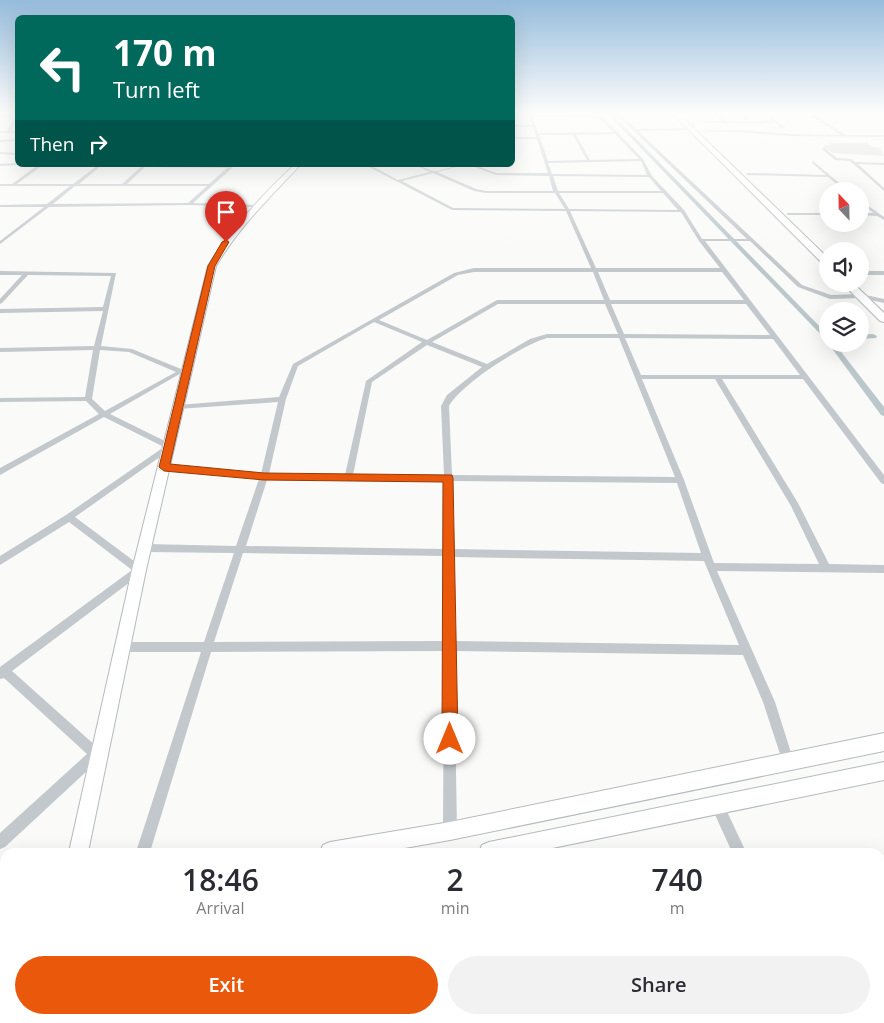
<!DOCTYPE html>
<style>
:root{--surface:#fff;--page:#f2f2f3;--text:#2b2b33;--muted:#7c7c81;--accent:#ea580c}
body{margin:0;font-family:"Open Sans",sans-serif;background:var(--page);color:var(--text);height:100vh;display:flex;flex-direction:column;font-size:19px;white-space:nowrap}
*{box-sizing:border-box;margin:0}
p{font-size:16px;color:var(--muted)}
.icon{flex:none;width:28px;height:28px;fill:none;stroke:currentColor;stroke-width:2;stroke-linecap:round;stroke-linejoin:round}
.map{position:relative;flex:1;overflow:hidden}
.drawer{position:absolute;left:0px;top:848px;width:885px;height:176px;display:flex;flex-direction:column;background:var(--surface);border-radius:15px 15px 0 0;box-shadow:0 5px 20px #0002}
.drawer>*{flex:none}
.banner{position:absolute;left:15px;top:15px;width:500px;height:152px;border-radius:8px;box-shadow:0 5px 20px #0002;background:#00695c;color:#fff;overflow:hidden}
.needle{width:32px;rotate:338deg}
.fabs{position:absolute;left:819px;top:182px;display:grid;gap:10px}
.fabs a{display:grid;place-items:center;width:50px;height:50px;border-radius:50%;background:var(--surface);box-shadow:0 5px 20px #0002;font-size:25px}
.pin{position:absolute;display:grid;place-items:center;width:42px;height:42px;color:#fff;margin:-51px -21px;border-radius:50% 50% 50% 0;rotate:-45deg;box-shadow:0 0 5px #0007}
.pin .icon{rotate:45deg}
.me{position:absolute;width:55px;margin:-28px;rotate:0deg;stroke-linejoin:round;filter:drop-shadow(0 0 4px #0008)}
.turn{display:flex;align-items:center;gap:18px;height:105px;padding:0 15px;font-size:22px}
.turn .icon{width:65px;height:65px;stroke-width:2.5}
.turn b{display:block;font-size:35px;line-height:42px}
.then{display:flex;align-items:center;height:48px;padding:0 15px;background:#0003;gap:10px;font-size:19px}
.eta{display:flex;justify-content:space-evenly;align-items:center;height:85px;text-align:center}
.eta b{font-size:30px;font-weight:600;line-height:35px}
.action{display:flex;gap:10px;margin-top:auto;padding:10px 15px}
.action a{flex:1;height:58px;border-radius:30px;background:var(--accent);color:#fff;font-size:20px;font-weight:600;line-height:58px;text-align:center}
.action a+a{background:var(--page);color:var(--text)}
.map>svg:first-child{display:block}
</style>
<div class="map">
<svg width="884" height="1023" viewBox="0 0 884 1023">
<rect width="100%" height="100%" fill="#fafaf8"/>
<path fill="#dadfd7" d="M829,143H867L873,147L880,148L884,156L833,153L823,146L831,145Z"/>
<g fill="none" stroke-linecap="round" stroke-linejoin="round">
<g fill="#bbc7cb" fill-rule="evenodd">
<path d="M608,114H612L828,335V342Z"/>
<path d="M873,334L877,336L876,338L860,339V335Z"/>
<path d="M828,343L835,344L884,407V416L881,415Z"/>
</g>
<g stroke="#b3babf" stroke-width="2">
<g id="secondary">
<path d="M294,165H300C268,200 241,224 216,266L146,570L88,852H69L132,570L208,266C232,228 261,196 294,165Z"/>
<path d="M884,733V751L450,840L382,852H320L323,845L330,842L450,822Z"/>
<path d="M884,762V780L533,852H479L482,845L489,842Z"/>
<path d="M28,1019H50L49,1023H27Z"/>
<path d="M588,1019H610L611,1023H589Z"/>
</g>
</g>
<g stroke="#b4b9bd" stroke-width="2">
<g id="highway">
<path d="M673,114H679L828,258V267L825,266Z"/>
<path d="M843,284H854L884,313V322L880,321Z"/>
</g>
</g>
<g fill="#c3c8cc" fill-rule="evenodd">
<path d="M18,114V119L10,131H18V133H0V131H7L16,116L0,117V115Z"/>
<path d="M512,114L597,115V114H599L617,132H619V134L643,159L652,176L684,210L702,239H747L616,114H619L636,129L692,128L691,130L638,131L802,285L831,295L861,294L884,299V303L861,298L830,299L798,287L750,241H705L884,475V484L881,483L803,379H722L798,503L829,564L884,565V573L717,571L775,702L794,762L792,766L788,768L784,766L763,702L743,655L454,651L457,831L455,836L450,838L445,836L443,831L444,651L211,652L150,852H136L201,652H124L120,650L119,647L120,644L124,642H204L234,553L146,552L143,551L141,548L143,545L146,544L236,546L259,479L164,470L160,467L164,464L261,474L278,402L178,409L174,407L178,405L279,397L293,364L454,273L474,268H591L566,211L452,210L365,165H370L398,180L430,172L415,165C422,165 428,171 435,171C445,170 454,165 464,165L437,172L476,189L486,191H553L549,176L496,175L469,165H475L496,173H548L537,139H512V137H536L533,127H512V125H532L529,116H512ZM532,116L599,117L613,132L538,133ZM615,134L639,159L590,160L576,135ZM539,135H573L587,160L548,161ZM641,161L647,175L552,174L548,163ZM433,173L474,191L486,193H555L565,209L453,208L402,181ZM553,176L649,177L661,191H558ZM559,193H663L678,210L569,209ZM570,211L681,212L699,241L720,268H596ZM474,272H593L604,300H497L427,340L379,320L458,275ZM598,272H722L744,300H610ZM498,304H605L618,334H547L530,339L487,364L432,342ZM611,304H746L770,335L624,334ZM374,322L422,342L366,381L345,475L269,474L286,399L298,366ZM547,338H619L675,477L452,475L449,406C461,384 522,345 547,338ZM625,338L773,339L800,375H641ZM427,345L482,367L447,395L441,406L444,475H353L372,382ZM642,379H715L791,506L819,564L714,563L684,480ZM267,480L444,481V549L246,546ZM452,481L677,483L701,553L453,549ZM243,553L444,556V641L214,642ZM453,557L704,561L739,645L454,641Z"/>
<path d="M713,114H716L726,121H747L739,114H741L751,121H773L769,118L771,117L786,128H764L781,127L775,123L752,124L691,122L722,121Z"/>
<path d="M809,114H812L846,135H884V137L791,136L739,132L691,131L739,130L791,134L841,135Z"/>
<path d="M18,139V141L0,142V140Z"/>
<path d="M823,148H825L837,158L851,159L855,162L884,163V165L858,164L884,188V191L850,161L835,160L823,150Z"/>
<path d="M0,152L18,153V155L0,154Z"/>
<path d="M813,161L849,191H845L828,177L748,175L746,174L748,173L826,175L812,163Z"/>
<path d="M18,163L19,165L0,166V164Z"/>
<path d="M38,165H43L17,184H73L98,165H102L79,184H122L143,165H233L234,166L232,168L193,203L255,205L257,206L255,207L189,205L49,207L0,244V241L44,207H0V205L47,204L70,186H0V184H12ZM145,167L227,168L209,184H127ZM75,186H207L188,203L53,204Z"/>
<path d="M860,200L884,217V220L877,216L860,215V213H874L860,203Z"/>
<rect x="787" y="213" width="41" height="2"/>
<path d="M0,271L116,273L101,346L132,349L181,369L187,366L190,368L110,414L173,445L174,447L75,517L142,567L144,570L142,573L12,671L97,747L102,749L104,753L102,757L5,847L0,849V833L87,754L4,678L0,679V667L132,570L69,522L0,565V556L66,515L164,447L104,417L0,475V468L99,414L86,401L0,402V398L85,397L93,350L0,352V348L94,346L103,311L0,313V309L103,307L111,276L28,275L2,303L0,304V299L22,275H0ZM100,350L129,352L176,372L105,411L92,399Z"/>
<rect x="860" y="271" width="24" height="4"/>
<path d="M717,800L722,801L746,852H732L711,806L712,801Z"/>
<rect x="366" y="1019" width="16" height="4"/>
<path d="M808,1019H824L826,1023H810Z"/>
</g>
<use href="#secondary" fill="#fff" fill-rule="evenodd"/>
<use href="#highway" fill="#fff" fill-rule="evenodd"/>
</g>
<linearGradient id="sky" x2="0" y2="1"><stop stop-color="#96bcdc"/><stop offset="0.44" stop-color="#fdfdfc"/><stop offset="1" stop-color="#fdfdfc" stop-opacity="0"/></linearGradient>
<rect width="884" height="257" fill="url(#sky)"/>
<path fill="#ea580c" stroke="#983908" d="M226,240L229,242L215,266L170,464L264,473L452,475L453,478L458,739L456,744L450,746L445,744L442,739L443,482L264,480L164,471L159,467L208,266L222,242Z"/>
</svg>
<div class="fabs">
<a><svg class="needle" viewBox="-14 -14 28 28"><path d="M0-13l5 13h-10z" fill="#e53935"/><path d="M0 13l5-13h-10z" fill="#7c7c81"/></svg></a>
<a><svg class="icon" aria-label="sound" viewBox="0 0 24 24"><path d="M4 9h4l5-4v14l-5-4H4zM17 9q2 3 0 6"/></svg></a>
<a><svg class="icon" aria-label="layers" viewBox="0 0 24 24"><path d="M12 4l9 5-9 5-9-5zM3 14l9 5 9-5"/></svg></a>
</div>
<div class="pin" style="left:226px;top:242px;background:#d93025"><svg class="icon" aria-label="arrive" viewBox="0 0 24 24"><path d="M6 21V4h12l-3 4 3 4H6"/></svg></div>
<svg class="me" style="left:450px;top:739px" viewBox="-20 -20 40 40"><circle r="19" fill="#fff"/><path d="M0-13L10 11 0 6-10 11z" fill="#ea580c"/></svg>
<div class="banner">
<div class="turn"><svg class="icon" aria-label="left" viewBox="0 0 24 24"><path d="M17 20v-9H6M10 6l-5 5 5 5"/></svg><div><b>170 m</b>Turn left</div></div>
<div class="then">Then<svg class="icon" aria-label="right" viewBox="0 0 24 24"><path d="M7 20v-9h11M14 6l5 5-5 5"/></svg></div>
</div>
<section class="drawer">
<div class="eta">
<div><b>18:46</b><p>Arrival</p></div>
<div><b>2</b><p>min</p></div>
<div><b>740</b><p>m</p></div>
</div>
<div class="action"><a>Exit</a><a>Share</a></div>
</section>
</div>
